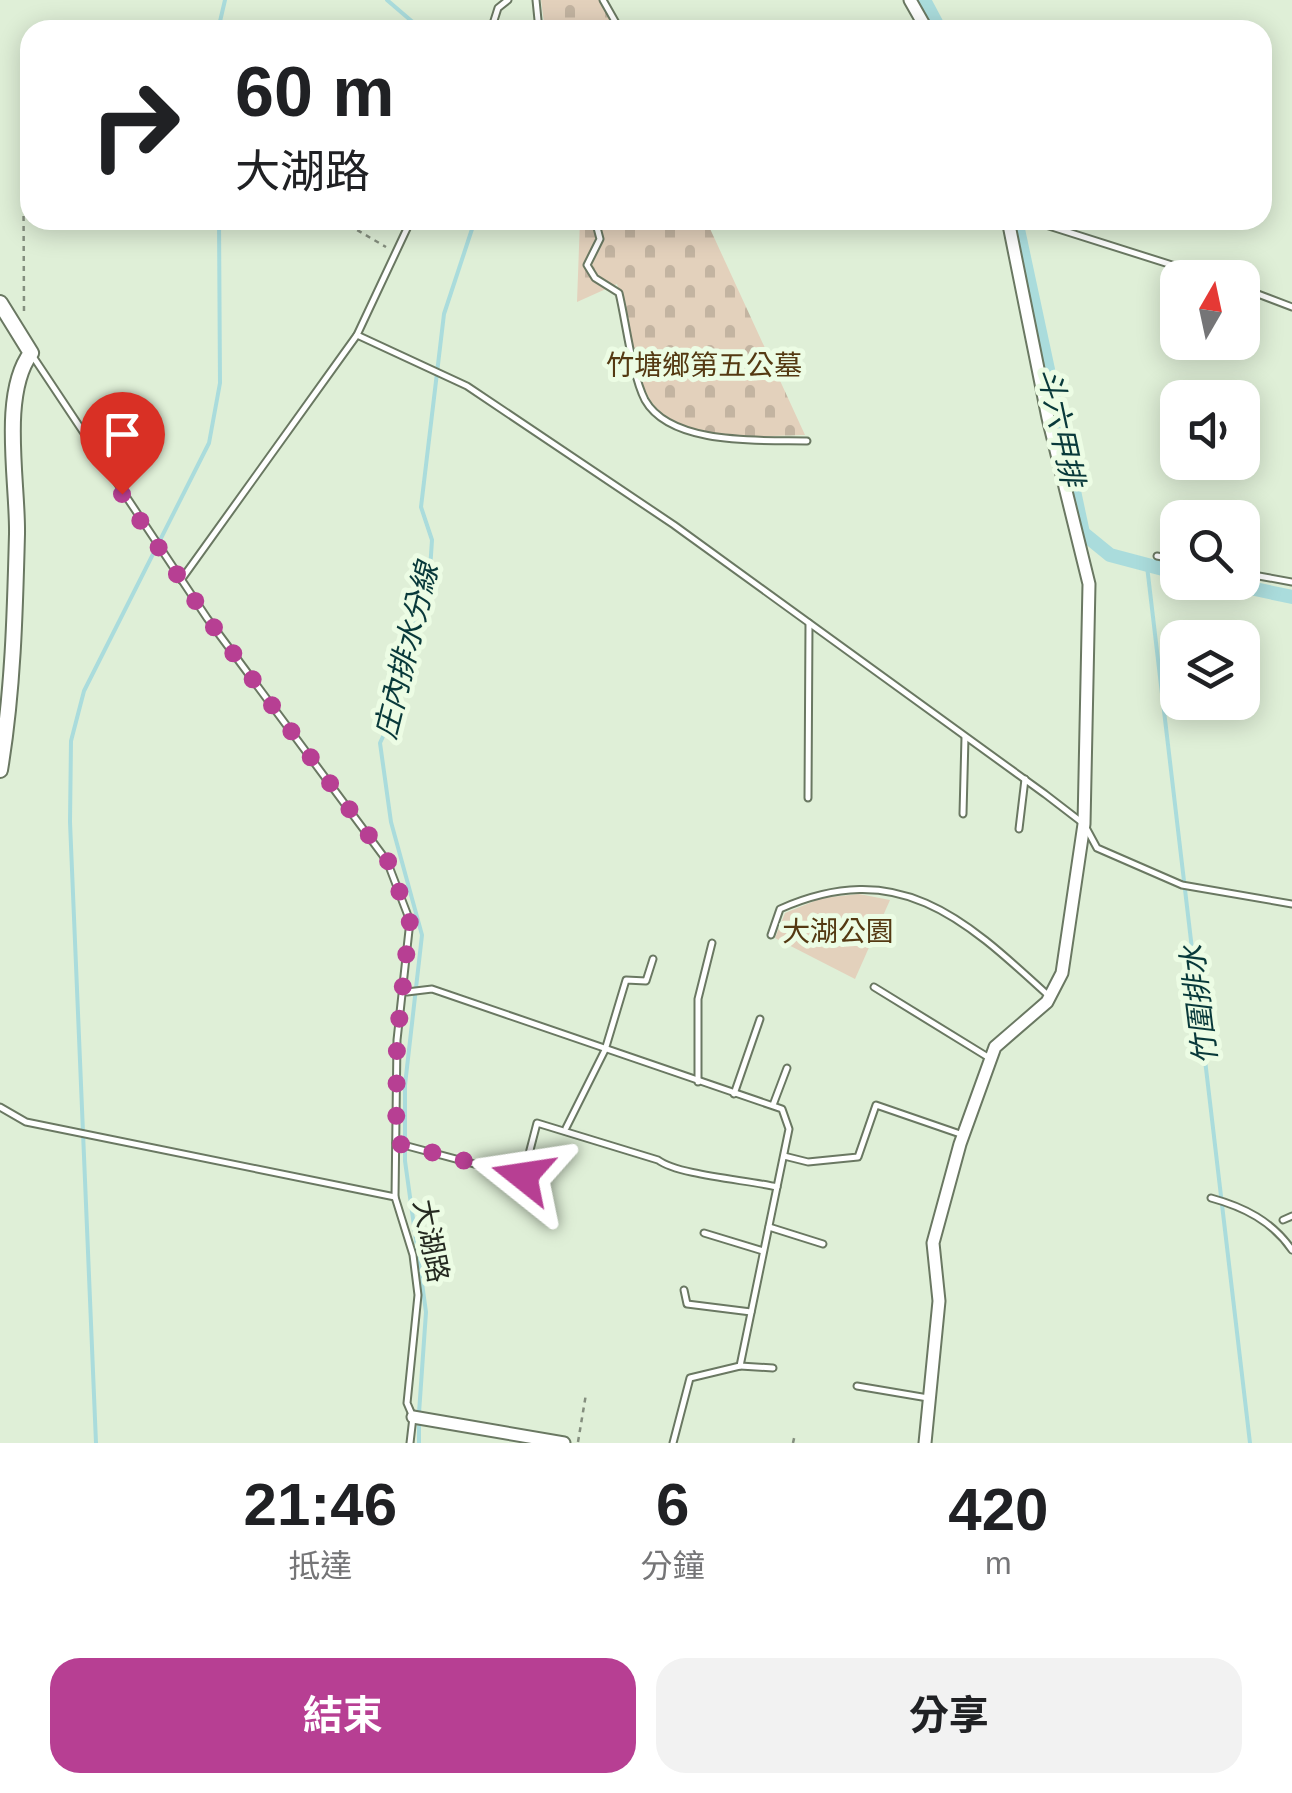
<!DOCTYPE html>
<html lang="zh-TW">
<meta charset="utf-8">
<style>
:root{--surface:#fff;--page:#f2f2f2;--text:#202124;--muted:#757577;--accent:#b73f93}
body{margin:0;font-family:Arial,"Noto Sans TC",sans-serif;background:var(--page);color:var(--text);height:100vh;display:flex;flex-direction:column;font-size:38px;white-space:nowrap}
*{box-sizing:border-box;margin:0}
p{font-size:32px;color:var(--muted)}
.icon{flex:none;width:55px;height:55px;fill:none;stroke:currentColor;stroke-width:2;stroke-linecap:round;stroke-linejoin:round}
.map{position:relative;height:1443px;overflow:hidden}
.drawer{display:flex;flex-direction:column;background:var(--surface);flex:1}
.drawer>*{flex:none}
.guide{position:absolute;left:20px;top:20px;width:1252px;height:210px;border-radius:30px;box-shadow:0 5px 25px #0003;background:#fff;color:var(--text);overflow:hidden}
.needle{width:65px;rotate:9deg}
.buttons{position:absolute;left:1160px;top:260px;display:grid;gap:20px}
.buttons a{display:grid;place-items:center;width:100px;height:100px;border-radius:20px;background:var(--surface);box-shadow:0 5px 25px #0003;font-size:50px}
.pin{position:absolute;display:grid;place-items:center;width:85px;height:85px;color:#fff;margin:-102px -42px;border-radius:50% 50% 50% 0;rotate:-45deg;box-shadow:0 0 10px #0007}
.pin .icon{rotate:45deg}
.me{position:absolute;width:110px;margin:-55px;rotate:285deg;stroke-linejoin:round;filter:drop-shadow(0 0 8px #0008)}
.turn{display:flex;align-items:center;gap:35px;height:210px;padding:0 50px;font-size:45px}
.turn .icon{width:130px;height:130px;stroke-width:2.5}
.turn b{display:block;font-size:70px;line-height:85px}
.eta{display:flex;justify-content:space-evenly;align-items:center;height:170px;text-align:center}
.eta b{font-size:60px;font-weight:700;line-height:70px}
.button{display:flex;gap:20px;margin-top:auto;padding:20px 50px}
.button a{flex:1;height:115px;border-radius:30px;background:var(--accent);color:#fff;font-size:40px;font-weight:700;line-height:115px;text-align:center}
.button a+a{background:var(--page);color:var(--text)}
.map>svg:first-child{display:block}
</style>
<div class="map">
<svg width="1292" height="1443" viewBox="0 0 1292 1443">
<defs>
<pattern id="cemetery-stones" width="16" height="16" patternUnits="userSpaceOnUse" patternTransform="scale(2.5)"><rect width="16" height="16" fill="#e3d1bc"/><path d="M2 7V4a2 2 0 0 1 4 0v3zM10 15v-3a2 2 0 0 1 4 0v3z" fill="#c3b4a1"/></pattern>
</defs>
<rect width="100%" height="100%" fill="#dfefd7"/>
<path fill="#e3d1bc" d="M859,894L890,900L855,979L775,938L785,913L822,898Z"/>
<g fill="url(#cemetery-stones)">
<path d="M541,0H600L616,30H545Z"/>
<path d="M580,220H706L805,435C760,436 673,444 648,396C632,364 627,319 617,284L577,302Z"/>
</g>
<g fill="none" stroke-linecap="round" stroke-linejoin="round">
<g stroke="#aadcdc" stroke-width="4">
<path d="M387,0L422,30"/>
<path d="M218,30L225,0"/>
<path d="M1147,566L1250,1443"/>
<path d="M419,1413L426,1312L405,1161V1085L422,935L391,822L380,743L392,717L418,600L430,570L432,540L421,507L444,314L475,220"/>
<path d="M96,1443L70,822L71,741L84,691L209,443L220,383L219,220"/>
<path d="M419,1443V1423"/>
</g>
<g stroke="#aadcdc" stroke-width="14">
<path d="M924,0L940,30"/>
<path d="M1016,220L1083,533L1110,555L1178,573"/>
<path d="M1222,582L1292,597"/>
</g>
<g stroke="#6a7862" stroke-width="9">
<g id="service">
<path d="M536,0L539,30"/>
<path d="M603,0L620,30"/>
<path d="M491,30L498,8L508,0"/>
<path d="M595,220L600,239L587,265L595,278L619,293C626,322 632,375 645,400C671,446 762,440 807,441"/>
<path d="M1030,220L1213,278"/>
<path d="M1242,288L1292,307"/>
<path d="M357,335L467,386L674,525L1045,794L1084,824L1097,848L1182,885L1292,904"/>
<path d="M34,358L207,618L387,861L410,921L397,1040L395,1197L413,1255L418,1295L407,1403L413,1417L410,1443"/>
<path d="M1157,556L1178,560"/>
<path d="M1242,573L1292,582"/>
<path d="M181,580L357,335L411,220"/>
<path d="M808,798L809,623"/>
<path d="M963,814L965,737"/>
<path d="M1019,829L1025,779"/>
<path d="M771,935L780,909C900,856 966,920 1050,997"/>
<path d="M874,987L991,1059"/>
<path d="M407,992L432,989L782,1109L789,1129L740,1366L690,1378L673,1443"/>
<path d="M698,1082V999L712,943"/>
<path d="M734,1094L760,1019"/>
<path d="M773,1105L787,1068"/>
<path d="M0,1107L26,1122L395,1197"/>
<path d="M566,1128L605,1050L626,980L646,981L653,959"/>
<path d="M396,1143L523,1177L537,1123L658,1160C678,1175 747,1180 777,1187"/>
<path d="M784,1156L808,1162L858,1157L876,1105L963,1135"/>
<path d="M1211,1198C1244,1207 1272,1221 1292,1250"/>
<path d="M1283,1220L1292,1216"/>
<path d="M769,1227L823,1244"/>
<path d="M704,1233L763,1251"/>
<path d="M684,1290L687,1304L751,1312"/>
<path d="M740,1366L773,1368"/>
<path d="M857,1386L928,1398"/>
</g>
</g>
<g stroke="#6a7862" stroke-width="15">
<g id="minor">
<path d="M910,0L927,30"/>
<path d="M413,1417L564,1443"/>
<path d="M925,1443L939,1301L933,1243L960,1144L995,1047L1047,1002L1062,973L1084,824L1089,584L1048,418L1008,220"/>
</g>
</g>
<g stroke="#6a7862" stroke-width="18">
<path id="tertiary" d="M0,303L31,353C0,394 18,483 17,534C15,613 13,692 0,770"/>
</g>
<g stroke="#848e7e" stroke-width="2.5" stroke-dasharray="5 5" stroke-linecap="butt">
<path d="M23,86L24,315"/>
<path d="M340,220L386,247"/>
<path d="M578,1442L586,1394"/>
<path d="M793,1443L795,1434"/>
</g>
<use href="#service" stroke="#fff" stroke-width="5"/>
<use href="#minor" stroke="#fff" stroke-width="11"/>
<use href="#tertiary" stroke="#fff" stroke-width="14"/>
</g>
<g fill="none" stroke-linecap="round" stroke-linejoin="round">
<path stroke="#b73f93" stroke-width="18" stroke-dasharray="0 32.4" d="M122,494L207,618L388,861L410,920L397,1040L396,1143L523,1176"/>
</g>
<g text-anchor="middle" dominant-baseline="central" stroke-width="10" stroke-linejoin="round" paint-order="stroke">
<g font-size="28" fill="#543912" stroke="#ecfce4">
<text x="704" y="365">竹塘鄉第五公墓</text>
<text x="838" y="931">大湖公園</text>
</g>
<g font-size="28" fill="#252a21" stroke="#ecfce4">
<text transform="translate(431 1241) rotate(79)">大湖路</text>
</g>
<g font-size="30" font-style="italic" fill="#08393a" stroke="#ecfce4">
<text transform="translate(1061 427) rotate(78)">斗六甲排</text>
<text transform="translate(406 651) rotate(-76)">庄內排水分線</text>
<text transform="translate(1199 1005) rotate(-97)">竹圍排水</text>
</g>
</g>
</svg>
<div class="buttons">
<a><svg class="needle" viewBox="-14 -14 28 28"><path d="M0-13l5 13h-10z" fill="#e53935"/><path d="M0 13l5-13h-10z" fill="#757577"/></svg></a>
<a><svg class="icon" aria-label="sound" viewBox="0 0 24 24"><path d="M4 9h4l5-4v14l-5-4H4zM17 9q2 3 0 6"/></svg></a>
<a><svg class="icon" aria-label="search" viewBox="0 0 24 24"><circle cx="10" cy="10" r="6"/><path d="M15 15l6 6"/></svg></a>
<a><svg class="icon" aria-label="layers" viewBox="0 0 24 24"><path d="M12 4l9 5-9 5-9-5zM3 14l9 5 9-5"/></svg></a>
</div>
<div class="pin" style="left:122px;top:494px;background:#d93025"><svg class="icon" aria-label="arrive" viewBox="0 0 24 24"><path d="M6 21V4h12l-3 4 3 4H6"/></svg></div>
<svg class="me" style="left:523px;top:1176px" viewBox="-20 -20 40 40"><path d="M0-17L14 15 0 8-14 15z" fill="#b73f93" stroke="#fff" stroke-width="4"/></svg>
<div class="guide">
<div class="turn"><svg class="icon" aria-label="right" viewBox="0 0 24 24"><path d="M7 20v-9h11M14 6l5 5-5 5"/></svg><div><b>60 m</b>大湖路</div></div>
</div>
</div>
<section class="drawer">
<div class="eta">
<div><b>21:46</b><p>抵達</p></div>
<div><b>6</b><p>分鐘</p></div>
<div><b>420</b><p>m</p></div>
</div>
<div class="button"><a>結束</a><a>分享</a></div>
</section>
